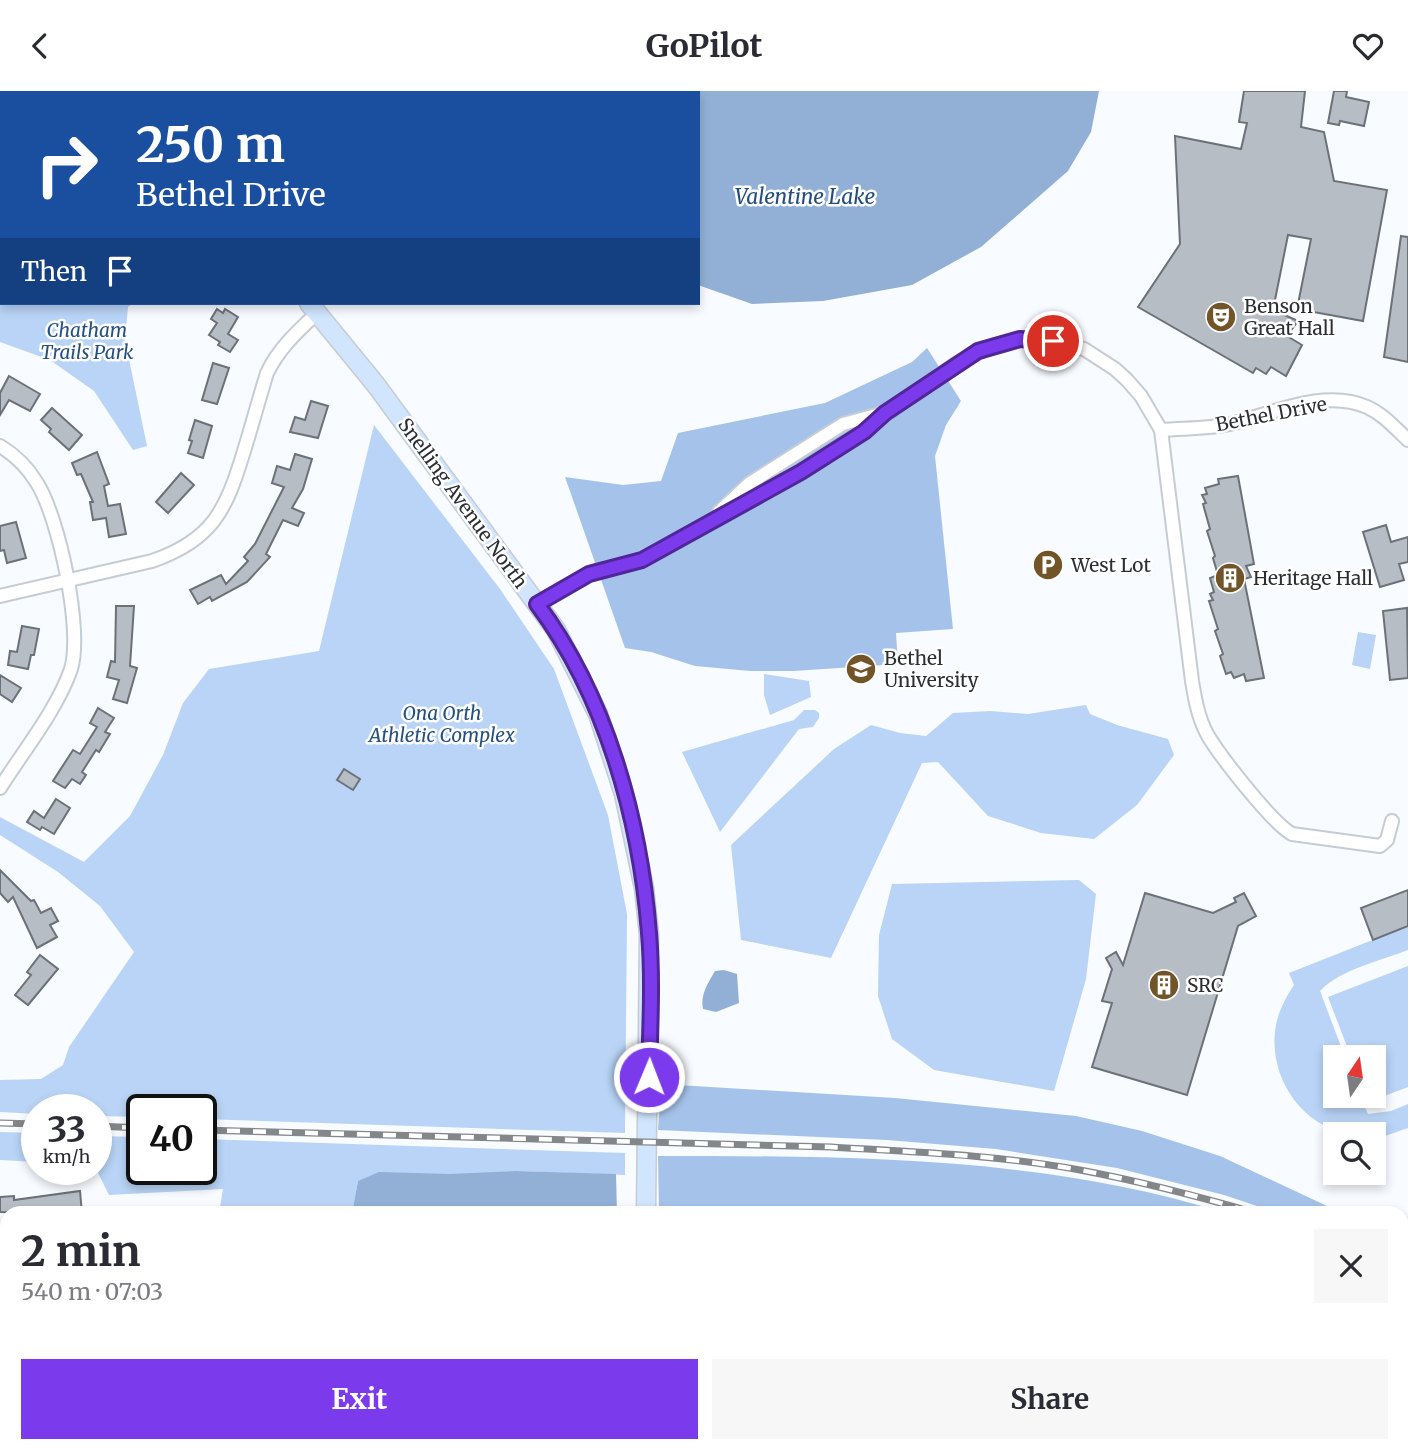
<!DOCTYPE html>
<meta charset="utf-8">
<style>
:root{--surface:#fff;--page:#f7f7f7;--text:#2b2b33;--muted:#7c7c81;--accent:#7c3aed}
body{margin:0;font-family:Merriweather,serif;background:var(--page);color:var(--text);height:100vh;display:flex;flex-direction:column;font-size:26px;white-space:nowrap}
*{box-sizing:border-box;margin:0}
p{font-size:23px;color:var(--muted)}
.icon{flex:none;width:38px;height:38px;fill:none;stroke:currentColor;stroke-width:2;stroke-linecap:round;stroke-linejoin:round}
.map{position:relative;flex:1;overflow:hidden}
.panel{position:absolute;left:0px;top:1115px;width:1409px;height:247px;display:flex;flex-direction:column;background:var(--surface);border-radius:21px 21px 0 0;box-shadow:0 4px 10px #0003}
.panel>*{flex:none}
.guide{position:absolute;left:0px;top:0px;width:700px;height:214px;box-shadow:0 4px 10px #0003;background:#1a4fa0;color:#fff;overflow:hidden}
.needle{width:46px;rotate:13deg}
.tools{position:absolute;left:1323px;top:954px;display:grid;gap:14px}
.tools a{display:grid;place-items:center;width:63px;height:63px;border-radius:0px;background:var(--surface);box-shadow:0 4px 10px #0003;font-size:35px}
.speed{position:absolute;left:21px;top:1003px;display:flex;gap:14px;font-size:35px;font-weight:700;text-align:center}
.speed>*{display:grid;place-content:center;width:91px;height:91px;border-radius:50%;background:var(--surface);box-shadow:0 4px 10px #0003;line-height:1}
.speed small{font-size:18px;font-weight:400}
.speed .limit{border:4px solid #111;border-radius:10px;background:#fff;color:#111}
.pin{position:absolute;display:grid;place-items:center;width:60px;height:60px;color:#fff;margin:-30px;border:4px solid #fff;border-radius:50%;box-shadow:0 2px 7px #0007}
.me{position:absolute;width:77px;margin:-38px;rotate:1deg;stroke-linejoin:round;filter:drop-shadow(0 0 5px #0008)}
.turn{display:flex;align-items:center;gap:24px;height:147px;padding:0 21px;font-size:32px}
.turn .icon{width:91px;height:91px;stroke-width:2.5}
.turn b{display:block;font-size:49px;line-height:60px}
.then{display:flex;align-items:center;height:66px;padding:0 21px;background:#0003;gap:14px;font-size:26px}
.round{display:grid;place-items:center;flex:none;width:74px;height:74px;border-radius:0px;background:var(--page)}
.overview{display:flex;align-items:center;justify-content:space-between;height:119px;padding:0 21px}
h1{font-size:42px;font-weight:700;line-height:52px}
.button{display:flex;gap:14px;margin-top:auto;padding:14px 21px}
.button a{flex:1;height:80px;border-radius:0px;background:var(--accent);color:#fff;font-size:28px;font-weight:700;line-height:80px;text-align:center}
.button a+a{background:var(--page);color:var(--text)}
header{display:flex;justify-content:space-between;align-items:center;height:91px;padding:0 21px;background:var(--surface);font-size:32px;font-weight:700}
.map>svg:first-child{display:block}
</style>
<header><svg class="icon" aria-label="back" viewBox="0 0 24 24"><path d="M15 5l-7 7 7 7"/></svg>GoPilot<svg class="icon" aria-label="heart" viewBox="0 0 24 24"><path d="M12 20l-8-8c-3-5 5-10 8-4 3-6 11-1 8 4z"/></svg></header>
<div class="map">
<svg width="1408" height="1361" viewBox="0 0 1408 1361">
<rect width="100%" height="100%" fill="#f8fbff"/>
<g fill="#b9d4f6">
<path d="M0,0L117,2H2V212H133L128,216L125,249L147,355L133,359L94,300L50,269L0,251Z"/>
<path d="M374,334L500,498L554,578L608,724L627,823L625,1042L201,1028V1018H142V1026L96,1025V1018H37V1023L0,1021V989L41,988L63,974L69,956L134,861L100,815L58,781L0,744V726L84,771L130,725L163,664L183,612L209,578L319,560Z"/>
<path d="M1358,541L1376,544L1370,578L1352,574Z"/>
<path d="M764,583L809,590L811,606L770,624L764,604Z"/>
<path d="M1086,614L1090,623L1117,634L1168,648L1174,664L1137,714L1094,748L1041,742L988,725L938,671L922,672L831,867L741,849L731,754L834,658L871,634L900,642L926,645L953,622L990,620L1028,623Z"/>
<path d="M804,619H815L819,622V627L813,636L799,638L720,741L682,661L794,629Z"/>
<path d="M1079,789L1096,803L1086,888L1054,1000L934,979L892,948L878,905L879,844L892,793Z"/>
<path d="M1408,835V859C1380,870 1341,878 1320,900L1345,966H1335V1004L1360,1005L1368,1023L1391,1020L1408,1013V1037L1385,1045H1374V1043C1365,1043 1355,1044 1346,1042C1298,1033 1267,981 1276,934C1279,919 1286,906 1294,894L1289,882Z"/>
<path d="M1408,875V996L1369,1011L1366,1005L1374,1004V966H1351L1328,906Z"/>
<path d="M0,1041L37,1042V1071L0,1069Z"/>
<path d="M96,1045L142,1046V1078H201V1048L625,1062V1084L516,1080L358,1090L352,1122H219L223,1098L109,1104L96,1078Z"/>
<path d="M424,1355H486L493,1361H425Z"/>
<path d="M1302,1355H1372L1375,1361H1301Z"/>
</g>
<g fill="#a5c3ea">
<path d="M927,257L961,310L946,334L935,365L953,538L896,542L898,573L794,580H750L695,575L651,561L625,557L565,386L623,394L661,390L678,342L825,312L912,271Z"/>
<path d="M661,993L895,1007L1076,1025L1142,1040L1220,1065L1342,1122H1278L1224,1104L1117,1077L996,1058L887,1049L658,1039Z"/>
<path d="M658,1065C844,1065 1046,1065 1225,1122H1056L1037,1118L970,1122H659Z"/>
</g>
<g fill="#92b0d6">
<path d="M494,0H1099L1091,41L1068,80L981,156L912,194L823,210L752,213L698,194V2Z"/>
<path d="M724,879L737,883L739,912L716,921L703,918C700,904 708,892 715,880Z"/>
<path d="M516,1080L616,1083L617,1122H352L358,1090L379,1081L450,1083Z"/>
<path d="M486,1355H596L591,1361H493Z"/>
</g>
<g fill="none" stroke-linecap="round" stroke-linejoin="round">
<path stroke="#92b0d6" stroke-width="4.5" d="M0,41L2,42"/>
</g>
<g fill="#b6bdc5" stroke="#6b7179" stroke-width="2">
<path d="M1244,0H1305L1301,36L1324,41L1334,90L1387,99L1363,230L1297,218L1311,148L1288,144L1273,219L1298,230L1287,245L1302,254L1286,285L1271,276L1266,283L1256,277L1253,282L1138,216L1180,153L1175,45L1241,58L1247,32L1239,31Z"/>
<path d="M1334,0H1347L1346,6L1369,11L1364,35L1340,30L1339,34L1328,32Z"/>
<path d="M1401,145L1408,146V271L1384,266Z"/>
<path d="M217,218L223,222L225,218L238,226L228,243L238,249L230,261L218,254L220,251L209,244L217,232L211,228Z"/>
<path d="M213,272L229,277L217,313L202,309Z"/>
<path d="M9,285L40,303L30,320L9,309L0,324V302Z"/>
<path d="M311,310L328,315L318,347L290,341L295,326L305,329Z"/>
<path d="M52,317L82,344L69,359L49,341L51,338L41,329Z"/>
<path d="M195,329L212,335L203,367L188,362L192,350L189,349Z"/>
<path d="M97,361L109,393L104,395L108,415L120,413L126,443L109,446L106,427L93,429L90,411H93L81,383L77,384L72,372Z"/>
<path d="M295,363L312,368L303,398L292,417L304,422L298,435L283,429L266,463L270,466L247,491L212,510L210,506L198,513L190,499L221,484L226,493L248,470L244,466L255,453L284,396L272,392L277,375L290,379Z"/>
<path d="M181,382L194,394L168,422L156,411Z"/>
<path d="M1238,385L1254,473L1246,475L1251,486L1244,488L1264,587L1246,590L1244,583L1234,587L1231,581L1226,583L1220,565L1223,563L1215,540L1218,538L1209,510L1213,509L1210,503L1214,501L1210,487L1218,484L1213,467L1215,465L1207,440L1210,438L1203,413L1206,412L1202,404L1207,403L1205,397L1219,393L1218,388Z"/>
<path d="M16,431L26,467L7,472L4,459L0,460V435Z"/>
<path d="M1386,434L1391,451L1408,446V471L1399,473L1404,489L1380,496L1363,441Z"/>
<path d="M116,515H134L130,575L137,577L127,612L113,608L119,589L107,586L111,570L115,571Z"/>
<path d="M1407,517L1408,587L1390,589L1383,520Z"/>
<path d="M22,535L39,538L34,564H31L28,578L8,574L10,560L17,561Z"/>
<path d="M0,584L21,597L12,611L0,603Z"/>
<path d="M98,617L114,627L105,641L110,643L99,661L96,659L82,681L86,684L80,693L72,688L65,697L53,690L73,659L80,663L97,636L90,632Z"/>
<path d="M344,678L360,688L353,699L337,689Z"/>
<path d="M56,708L70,717L54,743L42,736L40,739L27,731L34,720L44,727Z"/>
<path d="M0,779L31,810L34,809L41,822L51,817L58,830L50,834L57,846L37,857L13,806L8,811L0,802Z"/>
<path d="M1408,799V835L1373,849L1361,817Z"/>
<path d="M1145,802L1213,822L1236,811L1234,807L1244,802L1256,825L1238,835L1187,1004L1092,976L1112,912L1102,910L1112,878L1106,867L1116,861L1123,874Z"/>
<path d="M40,864L58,878L28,914L15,904L31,884L27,881Z"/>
<path d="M80,1100L82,1122H66V1119L46,1122L0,1121V1106L14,1105V1109Z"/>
</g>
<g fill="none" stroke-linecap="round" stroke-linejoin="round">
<g stroke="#c5ccd4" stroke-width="16">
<g id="street">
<path d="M1161,339L1192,590C1195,608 1198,626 1207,643C1219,664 1272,732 1292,743L1380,755L1387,749L1392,730"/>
<path d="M0,355C15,364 28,377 37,392C59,427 83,540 71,578C58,617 22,662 0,697"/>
<path d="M719,421L750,392L843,333L884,322"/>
<path d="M0,505L152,470C213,449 226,419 244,360C252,334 259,308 267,282C279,257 297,241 317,222"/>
<path d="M537,513L589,483L642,469L801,381L864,341L885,322L957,272L995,254L1020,248L1040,249L1084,258L1115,278L1127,289L1141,305L1161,339C1184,337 1208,338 1230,333C1272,323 1324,297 1367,316C1383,323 1395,337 1408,349"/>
<path d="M0,1172H7"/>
<path d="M0,1190L7,1191"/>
<path d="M734,1354L754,1361"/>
<path d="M1384,1354L1387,1361"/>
<path d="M0,1360L1,1361"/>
<path d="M888,1361L890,1354"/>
</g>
</g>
<g stroke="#c5ccd4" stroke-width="21">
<g id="secondary">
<path d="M149,0L150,2"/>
<path d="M309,212L376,294L556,539L598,623L624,703L644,797L649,844L646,1122"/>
<path d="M641,1361V1354"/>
</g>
</g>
<use href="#street" stroke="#fff" stroke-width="12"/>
<use href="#secondary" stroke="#d1e5fe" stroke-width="18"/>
<g stroke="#84878a" stroke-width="7">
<g id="rail">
<path d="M0,1032L37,1033"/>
<path d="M96,1035L142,1037"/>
<path d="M201,1039L831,1056C914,1061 998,1064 1080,1079C1139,1090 1197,1105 1256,1122"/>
<path d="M1402,1175L1408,1177"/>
</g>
</g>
<use href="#rail" stroke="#fff" stroke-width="4.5" stroke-dasharray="13" stroke-linecap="butt"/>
</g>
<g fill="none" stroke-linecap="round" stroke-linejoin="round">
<g stroke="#51269a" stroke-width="18">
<path id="route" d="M649,986C650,938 653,890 649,842C640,728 606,605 537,513L589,483L642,469L801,381L864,341L885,322L978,260L1020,248L1053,250"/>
</g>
<use href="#route" stroke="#7c3aed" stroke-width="12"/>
</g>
<defs>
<g id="theatre-disc" transform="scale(1.575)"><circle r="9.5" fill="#725429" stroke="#fff"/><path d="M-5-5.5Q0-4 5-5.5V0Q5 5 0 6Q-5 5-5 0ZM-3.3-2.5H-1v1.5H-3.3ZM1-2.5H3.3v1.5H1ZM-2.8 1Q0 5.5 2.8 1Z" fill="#fff"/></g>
<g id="parking-disc" transform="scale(1.575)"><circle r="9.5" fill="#725429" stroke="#fff"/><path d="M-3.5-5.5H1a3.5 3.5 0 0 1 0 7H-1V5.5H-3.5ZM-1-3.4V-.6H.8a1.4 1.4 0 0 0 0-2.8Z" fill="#fff"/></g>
<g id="building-disc" transform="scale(1.575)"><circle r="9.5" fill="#725429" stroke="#fff"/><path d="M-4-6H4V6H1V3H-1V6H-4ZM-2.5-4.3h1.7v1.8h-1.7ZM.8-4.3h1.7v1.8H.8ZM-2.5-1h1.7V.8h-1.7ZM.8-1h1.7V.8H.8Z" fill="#fff"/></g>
<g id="university-disc" transform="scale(1.575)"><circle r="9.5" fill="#725429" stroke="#fff"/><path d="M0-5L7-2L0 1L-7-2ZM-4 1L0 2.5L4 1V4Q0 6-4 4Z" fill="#fff"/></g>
</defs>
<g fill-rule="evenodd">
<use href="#theatre-disc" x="1221" y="226"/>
<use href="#parking-disc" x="1048" y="474"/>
<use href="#building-disc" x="1230" y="487"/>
<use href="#university-disc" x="861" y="578"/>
<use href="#building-disc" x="1164" y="894"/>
</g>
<g text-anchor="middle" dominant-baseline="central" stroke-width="5" stroke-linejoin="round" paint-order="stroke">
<g font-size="19" fill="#2c2f32" stroke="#fff" text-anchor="start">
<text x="1244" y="215">Benson<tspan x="1244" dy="22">Great Hall</tspan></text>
<text x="1071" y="474">West Lot</text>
<text x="1253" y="487">Heritage Hall</text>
<text x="884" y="567">Bethel<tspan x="884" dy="22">University</tspan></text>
<text x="1187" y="894">SRC</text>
</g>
<g font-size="19" font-style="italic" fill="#275081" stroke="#fff">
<text x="87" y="239">Chatham<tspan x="87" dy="22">Trails Park</tspan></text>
<text x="442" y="622">Ona Orth<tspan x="442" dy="22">Athletic Complex</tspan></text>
</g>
<g font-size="19" fill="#2c2f32" stroke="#fff">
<text transform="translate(1271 323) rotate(-11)">Bethel Drive</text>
<text transform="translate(463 412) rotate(54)">Snelling Avenue North</text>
</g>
<g font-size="21" font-style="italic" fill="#244d7e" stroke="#fff">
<text x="805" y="105">Valentine Lake</text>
</g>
</g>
</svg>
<div class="tools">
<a><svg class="needle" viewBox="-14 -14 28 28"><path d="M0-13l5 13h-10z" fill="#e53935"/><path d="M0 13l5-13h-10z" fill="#7c7c81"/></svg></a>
<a><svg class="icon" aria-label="search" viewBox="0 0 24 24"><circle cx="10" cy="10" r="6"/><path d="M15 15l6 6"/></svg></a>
</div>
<div class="speed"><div>33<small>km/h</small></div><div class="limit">40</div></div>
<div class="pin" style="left:1053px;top:250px;background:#d93025"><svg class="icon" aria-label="arrive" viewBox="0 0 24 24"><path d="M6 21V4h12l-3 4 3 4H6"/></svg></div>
<svg class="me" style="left:649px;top:986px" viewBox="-20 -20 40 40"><circle r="17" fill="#7c3aed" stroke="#fff" stroke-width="3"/><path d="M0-11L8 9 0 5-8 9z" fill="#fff"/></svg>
<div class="guide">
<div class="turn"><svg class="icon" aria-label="right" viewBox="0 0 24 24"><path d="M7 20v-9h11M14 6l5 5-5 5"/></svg><div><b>250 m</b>Bethel Drive</div></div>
<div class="then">Then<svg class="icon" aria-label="arrive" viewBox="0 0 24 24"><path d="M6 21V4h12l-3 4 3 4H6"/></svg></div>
</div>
<section class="panel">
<div class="overview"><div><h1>2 min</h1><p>540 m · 07:03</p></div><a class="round"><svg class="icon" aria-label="close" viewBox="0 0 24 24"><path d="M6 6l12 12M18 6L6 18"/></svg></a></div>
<div class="button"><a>Exit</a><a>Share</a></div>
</section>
</div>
